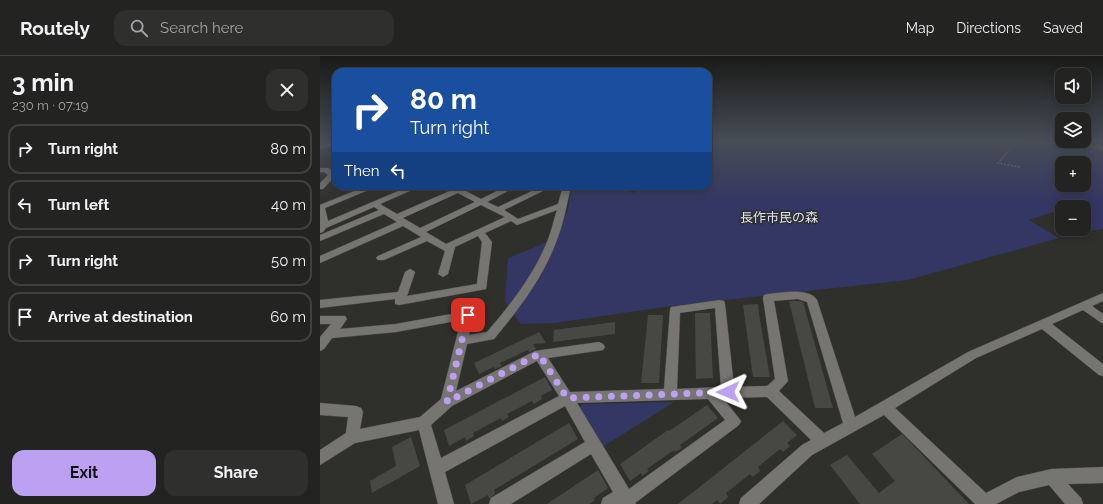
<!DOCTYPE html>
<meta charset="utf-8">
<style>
:root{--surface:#232321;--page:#2f2f2e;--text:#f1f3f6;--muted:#a3a4a5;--line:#40403f;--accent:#bca0f2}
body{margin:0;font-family:Raleway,"Noto Sans JP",sans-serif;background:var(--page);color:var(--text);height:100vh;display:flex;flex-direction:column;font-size:15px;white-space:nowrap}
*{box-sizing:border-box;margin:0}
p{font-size:13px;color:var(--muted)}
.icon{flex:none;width:22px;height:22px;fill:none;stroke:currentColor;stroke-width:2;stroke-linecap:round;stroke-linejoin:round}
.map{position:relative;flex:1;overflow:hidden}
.panel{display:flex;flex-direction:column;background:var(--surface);width:320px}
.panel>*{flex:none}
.banner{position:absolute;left:12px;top:12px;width:380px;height:122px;border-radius:12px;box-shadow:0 2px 10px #0003,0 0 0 1px var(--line);background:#1a4fa0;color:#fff;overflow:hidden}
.controls{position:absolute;left:735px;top:12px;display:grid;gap:8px}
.controls a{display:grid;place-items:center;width:36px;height:36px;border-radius:8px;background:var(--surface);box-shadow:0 2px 10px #0003,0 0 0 1px var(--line);font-size:20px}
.pin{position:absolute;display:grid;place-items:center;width:34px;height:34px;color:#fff;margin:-17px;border-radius:8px;box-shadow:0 2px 6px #0006}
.me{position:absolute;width:44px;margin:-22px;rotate:269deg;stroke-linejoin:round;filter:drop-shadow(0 0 3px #0008)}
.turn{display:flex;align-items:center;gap:14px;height:84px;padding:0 12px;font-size:18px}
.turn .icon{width:52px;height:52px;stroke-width:2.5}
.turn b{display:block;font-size:28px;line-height:34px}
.then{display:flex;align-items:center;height:38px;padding:0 12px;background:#0003;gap:8px;font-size:15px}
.round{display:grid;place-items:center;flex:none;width:42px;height:42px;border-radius:12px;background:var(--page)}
.headline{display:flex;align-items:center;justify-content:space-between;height:68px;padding:0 12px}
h1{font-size:24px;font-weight:700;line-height:30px}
.cta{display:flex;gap:8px;margin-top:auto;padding:8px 12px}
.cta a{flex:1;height:46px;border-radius:12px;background:var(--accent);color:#111;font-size:16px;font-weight:700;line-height:46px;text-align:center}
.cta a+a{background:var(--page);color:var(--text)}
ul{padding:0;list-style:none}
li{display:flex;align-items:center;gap:12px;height:50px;margin:0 8px 6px;padding:0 4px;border:2px solid var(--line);border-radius:12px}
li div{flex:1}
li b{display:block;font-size:15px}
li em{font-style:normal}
header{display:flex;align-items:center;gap:24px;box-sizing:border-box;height:56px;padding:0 20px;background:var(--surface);border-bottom:1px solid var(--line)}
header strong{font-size:19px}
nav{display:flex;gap:22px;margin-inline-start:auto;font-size:14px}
.search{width:280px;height:36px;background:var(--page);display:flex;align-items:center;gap:10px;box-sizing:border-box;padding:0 14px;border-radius:12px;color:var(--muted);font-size:15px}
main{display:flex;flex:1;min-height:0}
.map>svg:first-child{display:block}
</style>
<header>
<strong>Routely</strong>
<div class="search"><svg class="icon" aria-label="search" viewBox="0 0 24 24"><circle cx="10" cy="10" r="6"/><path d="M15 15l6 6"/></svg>Search here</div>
<nav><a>Map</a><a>Directions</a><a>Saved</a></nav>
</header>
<main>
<section class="panel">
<div class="headline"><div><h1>3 min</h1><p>230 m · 07:19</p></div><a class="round"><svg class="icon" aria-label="close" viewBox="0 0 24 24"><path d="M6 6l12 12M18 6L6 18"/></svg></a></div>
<ul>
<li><svg class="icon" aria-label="right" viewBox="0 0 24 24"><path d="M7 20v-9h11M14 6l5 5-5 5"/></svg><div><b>Turn right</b></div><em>80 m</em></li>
<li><svg class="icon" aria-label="left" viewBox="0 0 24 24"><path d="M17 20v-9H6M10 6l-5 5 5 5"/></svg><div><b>Turn left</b></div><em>40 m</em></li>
<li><svg class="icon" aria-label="right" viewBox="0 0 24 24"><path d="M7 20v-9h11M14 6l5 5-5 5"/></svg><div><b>Turn right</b></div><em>50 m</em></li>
<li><svg class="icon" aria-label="arrive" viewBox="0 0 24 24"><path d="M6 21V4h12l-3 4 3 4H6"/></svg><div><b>Arrive at destination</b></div><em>60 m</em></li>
</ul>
<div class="cta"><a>Exit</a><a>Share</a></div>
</section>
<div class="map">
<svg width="783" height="448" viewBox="0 0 783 448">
<rect width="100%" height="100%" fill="#2f2f2c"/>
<g fill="#343663" fill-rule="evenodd">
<path d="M388,85H705L721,90H760L783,94V173L766,176L761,173H764V151H742V162L733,156L709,164L739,182L588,224L351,250L235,267L201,268L185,246L188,202L235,183L248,153L252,130H299L313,137L326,130H388ZM742,107H764V129H742Z"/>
<path d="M354,346L281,392L258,353L263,348Z"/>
</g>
<g fill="#474743">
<path d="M469,245H478L483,246L513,352H495Z"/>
<path d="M438,248L439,258L450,321H433L423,249Z"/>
<path d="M375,257H390L393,322L376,323Z"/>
<path d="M328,259H343L339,327H321Z"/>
<path d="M295,266V278L233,286L234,274Z"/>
<path d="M219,276L226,287L213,288L216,293L209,296L208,294L180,307L182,310L175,313L174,311L159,318L154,307Z"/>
<path d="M225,321L232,334L221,340L222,343L214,348L212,345L187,358L189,361L182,365L181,362L153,377L154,380L146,385L145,381L129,390L124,374Z"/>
<path d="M387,349L398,362L360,389L362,392L355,396L354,394L327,413L329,415L322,420L321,417L310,425L300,408L348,374L349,375Z"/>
<path d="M463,365L477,379L467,387L470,390L463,396L460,393L438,411L440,415L433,421L430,418L406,437L408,441L400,448L397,444L392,448H358Z"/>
<path d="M249,367L258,383L174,434L175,438L169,443L168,439L151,448L145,429Z"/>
<path d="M582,378L590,386L649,448H540L510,409L527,399L559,437L575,425L552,398Z"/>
<path d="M91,381L100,410L52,437L50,425L76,410L72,391Z"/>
<path d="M278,414L288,432L274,442L275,444L270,448H227Z"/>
</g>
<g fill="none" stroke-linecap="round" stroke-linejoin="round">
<g stroke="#4d4d4a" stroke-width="1">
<g id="minor">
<path d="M16,85V89L0,93V89Z"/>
<path d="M707,85H754L783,90V94L754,89L710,87Z"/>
<path d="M14,96H16V100L11,98Z"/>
<path d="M0,112H9L16,119L3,133H0V127L8,119L4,116H0Z"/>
<path d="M47,130H58L5,152L8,165L90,130H101L60,148L77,158L132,134L126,130H151L144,134L161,143L187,130H197L167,146L178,151L223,130H233L184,154L198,163L238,148L243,130H251C247,147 244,165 238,181C225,219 199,253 174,283L147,288L136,335L215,295L279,286L283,288L285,291L283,294L228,302L250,336L344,333L350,254L351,251L400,244L404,245L405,248L414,331L447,330L455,323L443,242L444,239L448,238C461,237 489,231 497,244L535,361L648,296L783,237V245L772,250L783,258V268L763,254L732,268L783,308V320L779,319L722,273L656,302L575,352L666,437L697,421L732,413L783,411V427L748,428L761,442L763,448H745L729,429L699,436L676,448H655L564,359L492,399L439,448H419L421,442L482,389L491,384L447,341L403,342L421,365L419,369L315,447L316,448H281L283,442L293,436L271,398L191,448H169L171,442L265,386L245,350L125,416L134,448H118L99,374L35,387L0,409V394L26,377L28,361L0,359V347L36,350L41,352L43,356L40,373L100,361L121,343L141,264L76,276L12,282L4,293L0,295V281L11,268H0V260H25L27,263L20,273L76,268L148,255L152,256L153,259L149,279L167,276C191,248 216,216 229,181C232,172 234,163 237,154L197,169L191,165L165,177L172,186L166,233L79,249L75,248V243L0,252V244L78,236L85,216L90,213L95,216L87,240L157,228L162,186L158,180L135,191L128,218L123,221L118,218L125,195L107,185L64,204H58L56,202L58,200L101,181L83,170L0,207V200L77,166L64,158L0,185V179L59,154L54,151L6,172L3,176L0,177V149ZM138,137L155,146L100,172L83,162ZM161,149L185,161L126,188L106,176ZM478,243L487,246L523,367L504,377L459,335L468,325L454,245ZM395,252L401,331L357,333L360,257ZM217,305L239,340L121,402L111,369L132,350ZM388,343L405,364L309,433L257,347Z"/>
</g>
</g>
<path stroke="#727270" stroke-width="1.5" stroke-dasharray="2 1.5" stroke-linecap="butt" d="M697,85L678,107L700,111"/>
<use href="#minor" fill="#767572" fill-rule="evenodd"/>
</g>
<linearGradient id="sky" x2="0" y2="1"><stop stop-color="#1a1a18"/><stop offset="0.58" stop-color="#474d56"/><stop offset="1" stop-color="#474d56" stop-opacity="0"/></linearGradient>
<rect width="783" height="147" fill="url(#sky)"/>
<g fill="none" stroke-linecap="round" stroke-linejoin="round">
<path stroke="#bca0f2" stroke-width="7" stroke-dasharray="0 12.6" d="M148,259L127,346L219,298L247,342L408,336"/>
</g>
<g text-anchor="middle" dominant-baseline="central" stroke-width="3" stroke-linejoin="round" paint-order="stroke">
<g font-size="13" fill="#dde0f7" stroke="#2f2f2c">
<text x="459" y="161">長作市民の森</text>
</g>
</g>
</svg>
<div class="controls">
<a><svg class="icon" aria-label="sound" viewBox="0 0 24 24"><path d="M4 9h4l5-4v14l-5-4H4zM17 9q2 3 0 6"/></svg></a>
<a><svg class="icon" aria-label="layers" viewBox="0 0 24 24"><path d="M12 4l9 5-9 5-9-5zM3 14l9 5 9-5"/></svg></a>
<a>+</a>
<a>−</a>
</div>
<div class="pin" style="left:148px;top:259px;background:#d93025"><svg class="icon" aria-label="arrive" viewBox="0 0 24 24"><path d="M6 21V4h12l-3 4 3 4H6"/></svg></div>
<svg class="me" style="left:408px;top:336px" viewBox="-20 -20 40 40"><path d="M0-17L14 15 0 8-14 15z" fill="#bca0f2" stroke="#fff" stroke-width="4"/></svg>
<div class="banner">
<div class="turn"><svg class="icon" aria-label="right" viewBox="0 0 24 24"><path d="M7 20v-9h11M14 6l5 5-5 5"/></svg><div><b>80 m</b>Turn right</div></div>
<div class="then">Then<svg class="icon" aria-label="left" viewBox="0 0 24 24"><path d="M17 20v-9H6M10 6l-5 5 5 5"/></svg></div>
</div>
</div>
</main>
